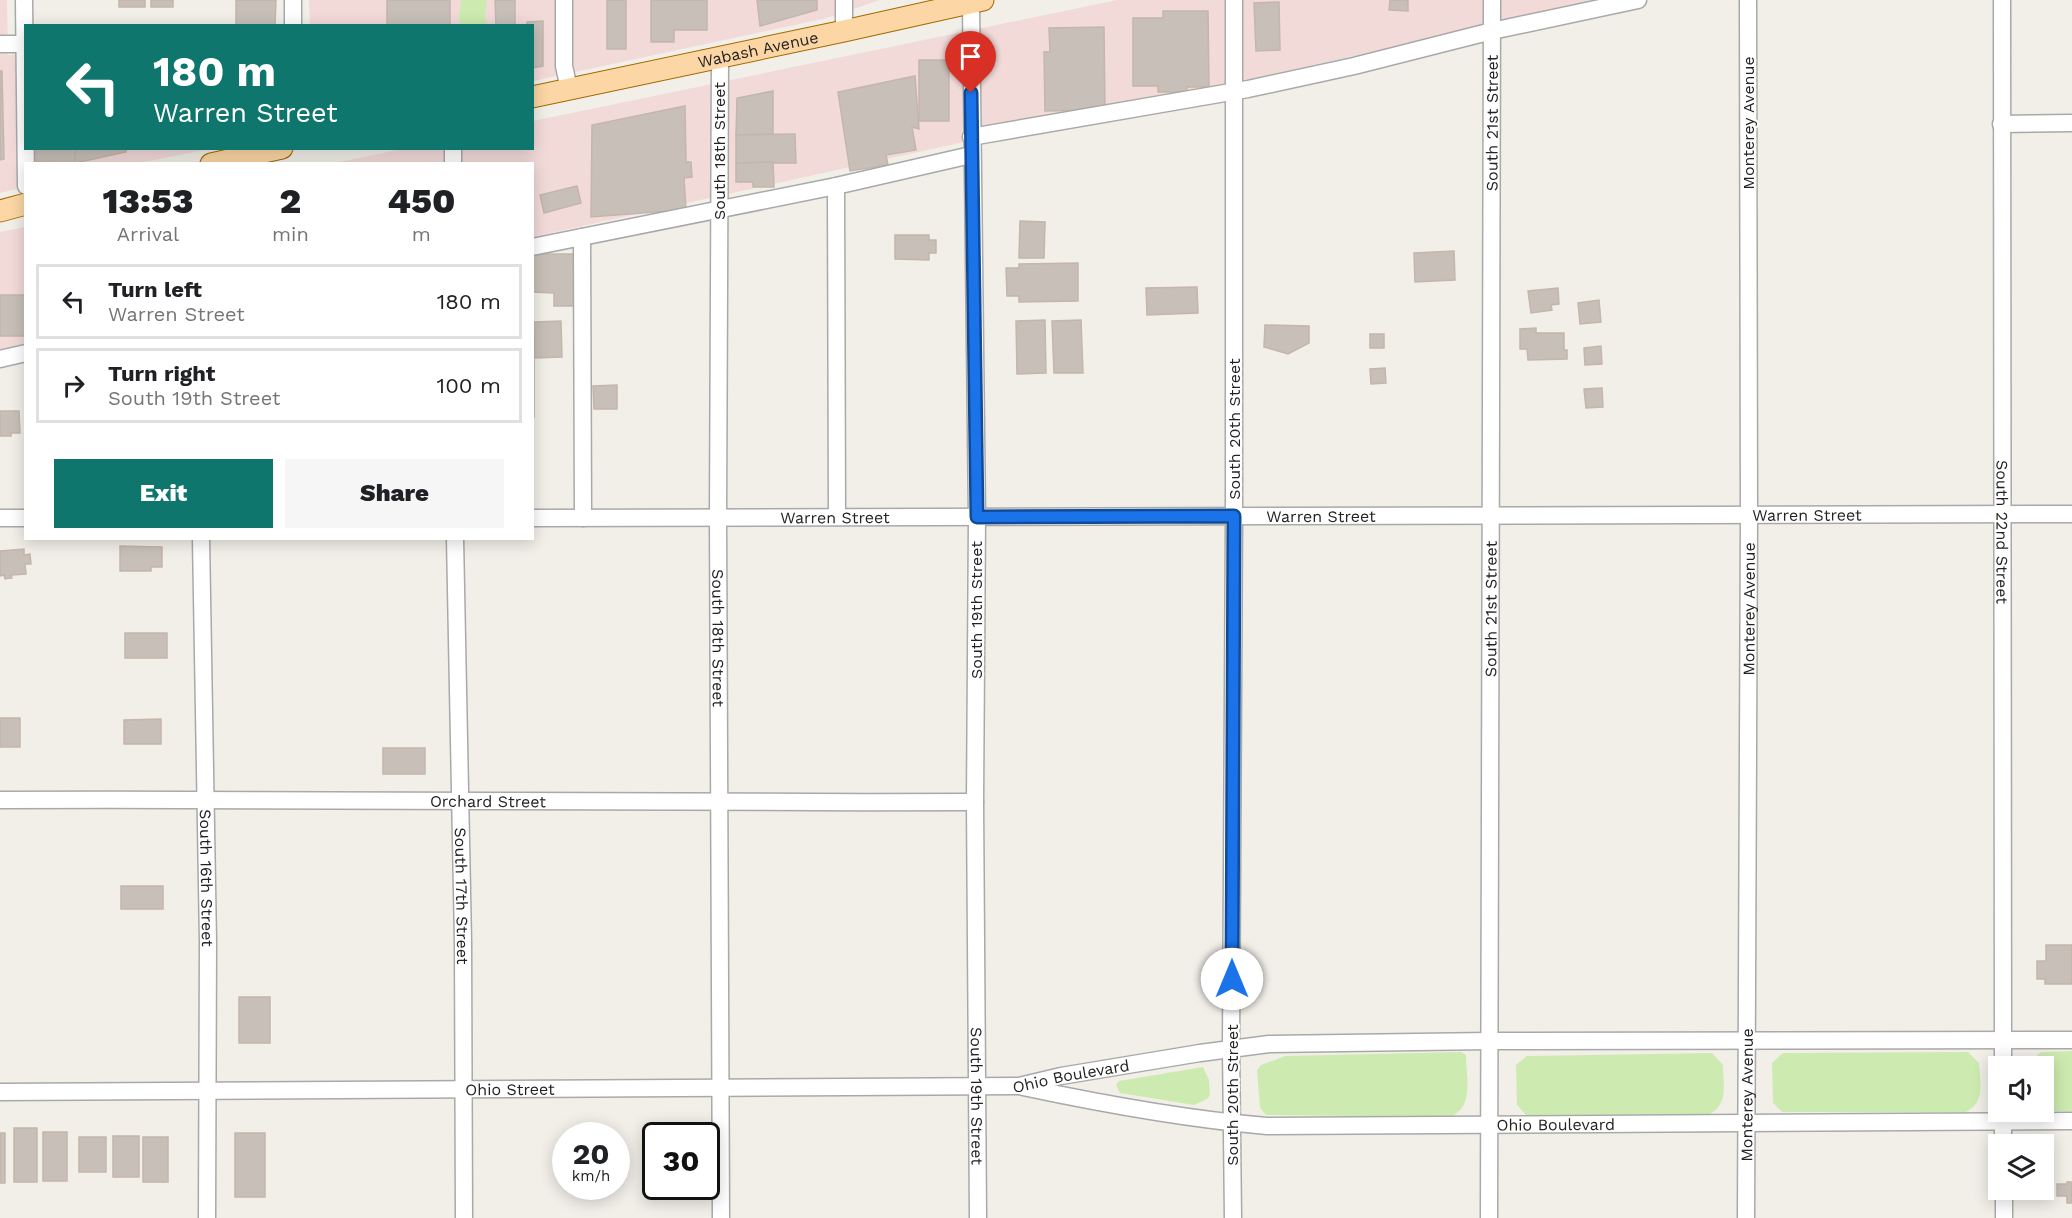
<!DOCTYPE html>
<style>
:root{--surface:#fff;--page:#f6f6f6;--text:#202124;--muted:#757577;--line:#e0e0e0;--accent:#0f766e}
body{margin:0;font-family:"Work Sans",sans-serif;background:var(--page);color:var(--text);height:100vh;display:flex;flex-direction:column;font-size:22px;white-space:nowrap}
*{box-sizing:border-box;margin:0}
p{font-size:20px;color:var(--muted)}
.icon{flex:none;width:33px;height:33px;fill:none;stroke:currentColor;stroke-width:2;stroke-linecap:round;stroke-linejoin:round}
.map{position:relative;flex:1;overflow:hidden}
.panel{position:absolute;left:24px;top:162px;width:510px;height:378px;display:flex;flex-direction:column;background:var(--surface);border-radius:0px;box-shadow:0 3px 15px #0003}
.panel>*{flex:none}
.banner{position:absolute;left:24px;top:24px;width:510px;height:126px;border-radius:0px;box-shadow:0 3px 15px #0003;background:#0f766e;color:#fff;overflow:hidden}
.fabs{position:absolute;left:1988px;top:1056px;display:grid;gap:12px}
.fabs a{display:grid;place-items:center;width:66px;height:66px;border-radius:0px;background:var(--surface);box-shadow:0 3px 15px #0003;font-size:30px}
.speed{position:absolute;left:552px;top:1122px;display:flex;gap:12px;font-size:30px;font-weight:700;text-align:center}
.speed>*{display:grid;place-content:center;width:78px;height:78px;border-radius:50%;background:var(--surface);box-shadow:0 3px 15px #0003;line-height:1}
.speed small{font-size:15px;font-weight:400}
.speed .limit{border:3px solid #111;border-radius:9px;background:#fff;color:#111}
.pin{position:absolute;display:grid;place-items:center;width:51px;height:51px;color:#fff;margin:-62px -26px;border-radius:50% 50% 50% 0;rotate:-45deg;box-shadow:0 0 6px #0007}
.pin .icon{rotate:45deg}
.me{position:absolute;width:66px;margin:-33px;rotate:0deg;stroke-linejoin:round;filter:drop-shadow(0 0 4px #0008)}
.turn{display:flex;align-items:center;gap:21px;height:126px;padding:0 30px;font-size:27px}
.turn .icon{width:78px;height:78px;stroke-width:2.5}
.turn b{display:block;font-size:42px;line-height:51px}
.eta{display:flex;justify-content:space-evenly;align-items:center;height:102px;text-align:center}
.eta b{font-size:36px;font-weight:800;line-height:42px}
.primary-button{display:flex;gap:12px;margin-top:auto;padding:12px 30px}
.primary-button a{flex:1;height:69px;border-radius:0px;background:var(--accent);color:#fff;font-size:24px;font-weight:800;line-height:69px;text-align:center}
.primary-button a+a{background:var(--page);color:var(--text)}
ul{padding:0;list-style:none}
li{display:flex;align-items:center;gap:18px;height:75px;margin:0 12px 9px;padding:0 18px;border:3px solid var(--line);border-radius:0px}
li div{flex:1}
li b{display:block;font-size:22px}
li em{font-style:normal}
.map>svg:first-child{display:block}
</style>
<div class="map">
<svg width="2072" height="1218" viewBox="0 0 2072 1218">
<rect width="100%" height="100%" fill="#f2efe9"/>
<g fill="#f2dad9">
<path d="M0,0H7L8,55H25L26,148L210,149L139,163L26,164L25,187L0,193Z"/>
<path d="M309,0H880L827,18L533,81L532,26L310,25Z"/>
<path d="M1117,0H1608L533,237L532,164H330L402,149L532,148L533,121Z"/>
<path d="M25,227V348L0,354V232Z"/>
</g>
<g fill="#cdebb0">
<path d="M461,0H487L485,16L487,25H460L459,18Z"/>
<path d="M2072,1051V1111H2043V1066H2030V1062L2041,1052Z"/>
<path d="M1461,1052L1466,1055C1466,1077 1475,1108 1449,1117L1266,1115L1260,1108L1257,1070L1261,1065L1285,1056Z"/>
<path d="M1968,1052L1979,1063C1980,1081 1986,1102 1966,1112H1782L1773,1103L1772,1063L1783,1053Z"/>
<path d="M1712,1053L1723,1065C1723,1085 1729,1103 1710,1114L1526,1115L1517,1105L1516,1065L1527,1056Z"/>
<path d="M1203,1067L1209,1080L1210,1095L1207,1099L1194,1105L1120,1093L1116,1085L1119,1081Z"/>
</g>
<g fill="#c7bfb8" stroke="#c4b6ab" stroke-width="1.5">
<rect x="119" y="0" width="26" height="7"/>
<rect x="151" y="0" width="22" height="7"/>
<path d="M236,0H276L275,26H236Z"/>
<rect x="387" y="0" width="63" height="26"/>
<path d="M495,0H515V26H496Z"/>
<rect x="607" y="0" width="19" height="49"/>
<path d="M651,0H707V30H674V42H651Z"/>
<path d="M757,0H817V10L760,26Z"/>
<path d="M1390,0H1408V11L1389,10Z"/>
<path d="M1279,2L1280,50L1256,51L1254,3Z"/>
<path d="M1163,11H1208L1209,87H1187V92H1158V86H1133V18H1163Z"/>
<path d="M543,21V66L532,68V26H527V22Z"/>
<path d="M1104,27L1105,110L1045,111L1044,52H1050L1049,28Z"/>
<rect x="919" y="60" width="30" height="61"/>
<path d="M0,71H2L4,159L0,160Z"/>
<path d="M915,76L919,129L912,127L916,150L886,155L888,165L850,171L838,92Z"/>
<path d="M773,91V134L736,135L737,98Z"/>
<path d="M685,106L686,162H691L692,177L684,178L686,209L669,216V211L591,217L592,125Z"/>
<path d="M795,134L796,163H736V135Z"/>
<path d="M36,148H75V163L36,162Z"/>
<path d="M75,148H126V152L75,163Z"/>
<path d="M773,162L774,187H753V182H736V163Z"/>
<path d="M577,186L581,203L544,213L540,195Z"/>
<path d="M1020,221L1045,222L1044,258H1019Z"/>
<path d="M895,235H929V240H936V253H929V260L895,259Z"/>
<path d="M1454,251L1455,280L1415,282L1414,253Z"/>
<path d="M532,254H574V306H554V293L532,292Z"/>
<path d="M1078,263V301L1019,302V296H1007L1006,268H1019V264Z"/>
<path d="M1197,287L1198,313L1147,315L1146,288Z"/>
<path d="M1558,288L1559,304L1551,305L1552,310L1531,313L1528,291Z"/>
<rect x="0" y="295" width="26" height="41"/>
<path d="M1599,300L1601,322L1580,324L1578,303Z"/>
<path d="M1045,320L1046,373L1017,374L1016,321Z"/>
<path d="M1081,320L1083,373H1054L1052,321Z"/>
<path d="M561,321L562,357L534,358V322Z"/>
<path d="M1265,325L1309,326V343L1288,354L1264,347Z"/>
<path d="M1536,328V333H1564V350H1567V359L1528,360L1527,349H1520V329Z"/>
<rect x="1370" y="334" width="14" height="14"/>
<rect x="532" y="336" width="2" height="81"/>
<path d="M1601,346L1602,364L1585,365L1584,348Z"/>
<path d="M1385,368L1386,383L1371,384L1370,369Z"/>
<path d="M617,385V409H594L593,386Z"/>
<path d="M1602,388L1603,407L1586,408L1584,389Z"/>
<path d="M0,411H19L20,433H11V436H0Z"/>
<path d="M120,546L162,547V567H151V571H120Z"/>
<path d="M24,549V555L30,554L31,564H25L26,574L11,575L12,578L5,579L4,575L0,576V551Z"/>
<rect x="125" y="633" width="42" height="25"/>
<rect x="0" y="718" width="20" height="29"/>
<path d="M161,719V744H124V720Z"/>
<rect x="383" y="748" width="42" height="26"/>
<rect x="121" y="886" width="42" height="23"/>
<path d="M2046,945H2072V984H2045V979H2037V961H2046Z"/>
<rect x="239" y="997" width="31" height="46"/>
<rect x="14" y="1128" width="23" height="54"/>
<rect x="43" y="1132" width="24" height="49"/>
<rect x="0" y="1133" width="5" height="50"/>
<rect x="235" y="1133" width="30" height="64"/>
<rect x="113" y="1136" width="26" height="41"/>
<rect x="79" y="1137" width="27" height="35"/>
<rect x="143" y="1137" width="25" height="45"/>
<path d="M2067,1182H2072V1203H2067V1196H2057V1184H2067Z"/>
</g>
<g fill="none" stroke-linecap="round" stroke-linejoin="round">
<g stroke="#a9a9a9" stroke-width="19">
<g id="minor">
<path d="M24,0L26,186"/>
<path d="M293,0V26"/>
<path d="M564,0V66L569,89"/>
<path d="M844,0V31"/>
<path id="s1" d="M2002,0L2003,1066"/>
<path id="s2" d="M971,2L977,517L975,802L978,1218"/>
<path d="M0,44H25"/>
<path id="s3" d="M720,56L718,518L721,1218"/>
<path d="M2001,124L2072,123"/>
<path d="M971,137L1248,89L1354,66L1492,31L1638,0"/>
<path d="M453,148V164"/>
<path d="M836,186L837,517"/>
<path d="M582,237L583,518"/>
<path d="M532,247L836,186L971,155"/>
<path d="M0,359L26,353"/>
<path d="M0,518H26"/>
<path id="s4" d="M532,518L2072,514"/>
<path id="s5" d="M201,538L208,942L207,1218"/>
<path id="s6" d="M455,538L463,942L464,1218"/>
<path id="s7" d="M0,800C325,799 650,803 975,802"/>
<path id="s8" d="M1023,1087C1103,1104 1185,1119 1267,1126L2072,1121"/>
<path id="s9" d="M0,1092L1019,1086L1061,1076L1200,1053L1269,1044L1490,1041L2072,1040"/>
<path d="M2003,1112V1144"/>
<path d="M2004,1190V1218"/>
<path d="M1233,1218L1231,1048L1234,516V0"/>
<path id="s10" d="M1489,1218L1492,0"/>
<path id="s11" d="M1746,1218L1749,515L1748,0"/>
</g>
</g>
<g stroke="#a06b00" stroke-width="23">
<g id="major">
<path id="s12" d="M532,97L844,31L983,0"/>
<path d="M211,164L282,148"/>
<path d="M0,211L26,204"/>
</g>
</g>
<use href="#minor" stroke="#fff" stroke-width="16"/>
<use href="#major" stroke="#fcd6a4" stroke-width="21"/>
</g>
<g fill="none" stroke-linecap="round" stroke-linejoin="round">
<g stroke="#114b97" stroke-width="15">
<path id="route" d="M971,93L977,517L1234,516L1232,979"/>
</g>
<use href="#route" stroke="#1a73e8" stroke-width="10"/>
</g>
<g text-anchor="middle" dominant-baseline="central" stroke-width="4.5" stroke-linejoin="round" paint-order="stroke">
<g font-size="16" fill="#222" stroke="#fff">
<text stroke="none"><textPath href="#s12" startOffset="231">Wabash Avenue</textPath></text>
<text stroke="none"><textPath href="#s10" startOffset="1095">South 21st Street</textPath></text>
<text transform="translate(1748 123) rotate(-90)">Monterey Avenue</text>
<text transform="translate(719 151) rotate(-90)">South 18th Street</text>
<text transform="translate(1234 429) rotate(-90)">South 20th Street</text>
<text stroke="none"><textPath href="#s4" startOffset="1275">Warren Street</textPath></text>
<text stroke="none"><textPath href="#s4" startOffset="789">Warren Street</textPath></text>
<text stroke="none"><textPath href="#s4" startOffset="303">Warren Street</textPath></text>
<text stroke="none"><textPath href="#s1" startOffset="532">South 22nd Street</textPath></text>
<text stroke="none"><textPath href="#s10" startOffset="609">South 21st Street</textPath></text>
<text stroke="none"><textPath href="#s11" startOffset="609">Monterey Avenue</textPath></text>
<text transform="translate(976 610) rotate(-90)">South 19th Street</text>
<text stroke="none"><textPath href="#s3" startOffset="582">South 18th Street</textPath></text>
<text stroke="none"><textPath href="#s7" startOffset="488">Orchard Street</textPath></text>
<text stroke="none"><textPath href="#s5" startOffset="340">South 16th Street</textPath></text>
<text stroke="none"><textPath href="#s6" startOffset="358">South 17th Street</textPath></text>
<text stroke="none"><textPath href="#s9" startOffset="1072">Ohio Boulevard</textPath></text>
<text stroke="none"><textPath href="#s9" startOffset="510">Ohio Street</textPath></text>
<text transform="translate(1232 1095) rotate(-90)">South 20th Street</text>
<text stroke="none"><textPath href="#s11" startOffset="123">Monterey Avenue</textPath></text>
<text stroke="none"><textPath href="#s2" startOffset="1094">South 19th Street</textPath></text>
<text stroke="none"><textPath href="#s8" startOffset="536">Ohio Boulevard</textPath></text>
</g>
</g>
</svg>
<div class="fabs">
<a><svg class="icon" aria-label="sound" viewBox="0 0 24 24"><path d="M4 9h4l5-4v14l-5-4H4zM17 9q2 3 0 6"/></svg></a>
<a><svg class="icon" aria-label="layers" viewBox="0 0 24 24"><path d="M12 4l9 5-9 5-9-5zM3 14l9 5 9-5"/></svg></a>
</div>
<div class="speed"><div>20<small>km/h</small></div><div class="limit">30</div></div>
<div class="pin" style="left:971px;top:93px;background:#d93025"><svg class="icon" aria-label="arrive" viewBox="0 0 24 24"><path d="M6 21V4h12l-3 4 3 4H6"/></svg></div>
<svg class="me" style="left:1232px;top:979px" viewBox="-20 -20 40 40"><circle r="19" fill="#fff"/><path d="M0-13L10 11 0 6-10 11z" fill="#1a73e8"/></svg>
<div class="banner">
<div class="turn"><svg class="icon" aria-label="left" viewBox="0 0 24 24"><path d="M17 20v-9H6M10 6l-5 5 5 5"/></svg><div><b>180 m</b>Warren Street</div></div>
</div>
<section class="panel">
<div class="eta">
<div><b>13:53</b><p>Arrival</p></div>
<div><b>2</b><p>min</p></div>
<div><b>450</b><p>m</p></div>
</div>
<ul>
<li><svg class="icon" aria-label="left" viewBox="0 0 24 24"><path d="M17 20v-9H6M10 6l-5 5 5 5"/></svg><div><b>Turn left</b><p>Warren Street</p></div><em>180 m</em></li>
<li><svg class="icon" aria-label="right" viewBox="0 0 24 24"><path d="M7 20v-9h11M14 6l5 5-5 5"/></svg><div><b>Turn right</b><p>South 19th Street</p></div><em>100 m</em></li>
</ul>
<div class="primary-button"><a>Exit</a><a>Share</a></div>
</section>
</div>
